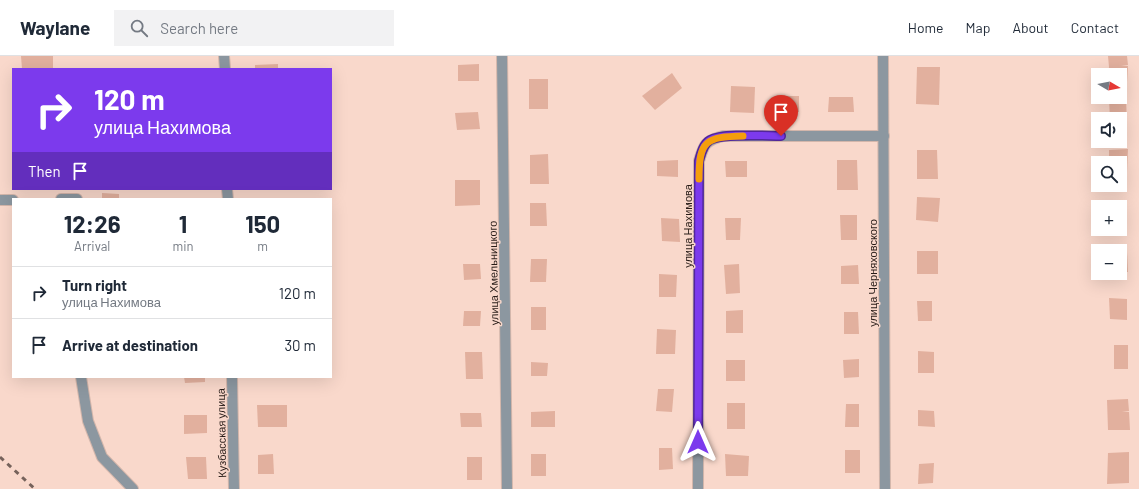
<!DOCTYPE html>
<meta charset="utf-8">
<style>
:root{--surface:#fff;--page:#f2f2f3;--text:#1f2937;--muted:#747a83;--line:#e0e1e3}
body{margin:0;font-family:Barlow,sans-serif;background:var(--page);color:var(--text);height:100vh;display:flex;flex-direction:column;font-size:15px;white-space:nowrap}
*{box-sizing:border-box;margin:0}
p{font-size:13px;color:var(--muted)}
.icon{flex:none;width:22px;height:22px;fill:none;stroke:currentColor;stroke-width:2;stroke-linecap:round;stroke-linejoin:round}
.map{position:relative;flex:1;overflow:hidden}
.panel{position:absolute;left:12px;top:142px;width:320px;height:180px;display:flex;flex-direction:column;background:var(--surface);border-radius:0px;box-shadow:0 4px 16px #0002}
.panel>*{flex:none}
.banner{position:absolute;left:12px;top:12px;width:320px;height:122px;border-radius:0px;box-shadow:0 4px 16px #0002;background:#7c3aed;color:#fff;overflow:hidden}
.needle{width:26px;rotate:100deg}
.controls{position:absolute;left:1091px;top:12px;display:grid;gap:8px}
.controls a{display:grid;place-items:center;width:36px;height:36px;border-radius:0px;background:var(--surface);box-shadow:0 4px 16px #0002;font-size:20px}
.pin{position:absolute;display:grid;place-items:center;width:34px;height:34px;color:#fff;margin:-41px -17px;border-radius:50% 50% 50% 0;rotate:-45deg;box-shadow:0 0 4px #0007}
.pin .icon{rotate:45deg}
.me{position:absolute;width:44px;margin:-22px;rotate:0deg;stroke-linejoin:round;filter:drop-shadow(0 0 3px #0008)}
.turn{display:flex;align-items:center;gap:14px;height:84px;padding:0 16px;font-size:18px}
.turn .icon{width:52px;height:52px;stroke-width:2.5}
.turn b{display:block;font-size:28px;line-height:34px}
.then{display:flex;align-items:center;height:38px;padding:0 16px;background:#0003;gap:8px;font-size:15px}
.eta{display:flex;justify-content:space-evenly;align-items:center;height:68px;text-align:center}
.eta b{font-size:24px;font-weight:700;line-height:28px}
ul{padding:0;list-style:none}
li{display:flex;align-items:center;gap:12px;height:52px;padding:0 16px;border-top:1px solid var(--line)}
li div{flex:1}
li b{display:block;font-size:15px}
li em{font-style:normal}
header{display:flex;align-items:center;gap:24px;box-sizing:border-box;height:56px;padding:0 20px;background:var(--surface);border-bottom:1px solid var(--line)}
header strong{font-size:19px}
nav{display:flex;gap:22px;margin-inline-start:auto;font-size:14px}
.search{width:280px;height:36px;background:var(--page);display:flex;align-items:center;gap:10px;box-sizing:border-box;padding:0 14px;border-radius:0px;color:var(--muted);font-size:15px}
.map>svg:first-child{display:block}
</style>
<header>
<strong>Waylane</strong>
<div class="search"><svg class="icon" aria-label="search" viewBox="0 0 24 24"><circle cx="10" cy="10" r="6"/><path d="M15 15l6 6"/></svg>Search here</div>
<nav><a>Home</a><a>Map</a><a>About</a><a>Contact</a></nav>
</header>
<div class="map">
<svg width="1139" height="433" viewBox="0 0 1139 433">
<rect width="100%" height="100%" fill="#f9d8cb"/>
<g fill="#e2b09e">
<path d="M21,0H53V13H22Z"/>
<path d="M1108,0H1127L1128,9L1121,10H1128L1127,26L1120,25V19H1108L1109,11Z"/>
<path d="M278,8V13H255V9Z"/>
<path d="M479,8V25H458V9Z"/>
<path d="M917,11H940L939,49L916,48Z"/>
<path d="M672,17L682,32L655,54L642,40Z"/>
<rect x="529" y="23" width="19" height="30"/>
<path d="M731,30L755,31L754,57L730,56Z"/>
<path d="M776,40H799V56H775Z"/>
<path d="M829,41H853L854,56H828Z"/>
<path d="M1126,42L1127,68H1120V63H1110L1109,43Z"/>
<path d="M478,56L480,73L457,74L455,57Z"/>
<path d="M1128,93L1127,116H1120V107H1109V94Z"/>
<path d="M917,94H937L938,123H917Z"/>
<path d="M548,98L549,128H530V99Z"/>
<path d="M678,104V121L657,120V105Z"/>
<path d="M837,104H857L858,134H837Z"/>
<path d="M725,105H747V121H726Z"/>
<path d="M455,124H480V149L455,150Z"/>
<path d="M102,137L119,138V143H102Z"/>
<path d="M917,141L940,142L938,166L916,164Z"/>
<path d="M1127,144V166H1120V151H1108V145Z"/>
<path d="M530,147H546L547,170H530Z"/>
<path d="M840,159H857V184H841Z"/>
<path d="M661,162L679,163L680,186L662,185Z"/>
<path d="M725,162H741L740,184H726Z"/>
<rect x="917" y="195" width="21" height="23"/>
<path d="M1120,195H1127L1128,216H1120Z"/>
<path d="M531,203H547L546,226H530Z"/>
<path d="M463,208H480L481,223L464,224Z"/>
<path d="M739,208L740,237L726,238L724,209Z"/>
<path d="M858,209L859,228H841V210Z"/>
<path d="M659,218L677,219L676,241H659Z"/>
<path d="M1109,242L1127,243V264L1110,263Z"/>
<path d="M917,245H932V265H918Z"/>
<rect x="531" y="251" width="15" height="23"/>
<path d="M743,254V277H726V255Z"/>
<path d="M464,255H481L480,270H463Z"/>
<path d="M844,256H858L859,278H844Z"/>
<path d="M657,273L676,274L675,298H656Z"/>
<rect x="1114" y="289" width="14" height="24"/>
<path d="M918,295L934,296V317H918Z"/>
<path d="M465,296H482L483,323H466Z"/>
<path d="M859,303V321L844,322L843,304Z"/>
<rect x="726" y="304" width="19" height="21"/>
<path d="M531,306L548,307L547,320H531Z"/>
<path d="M184,321H205V326L185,327Z"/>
<path d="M658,333H674L672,356L656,355Z"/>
<path d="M1128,343L1129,355L1122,356H1129L1130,374H1108L1107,344Z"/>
<rect x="727" y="347" width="18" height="26"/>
<path d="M846,348H859V371H845Z"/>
<path d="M257,349H287V371H258Z"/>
<path d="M918,354L934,355L935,371L918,370Z"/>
<path d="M555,355V371H531V356Z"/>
<path d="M460,357H481L482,371H461Z"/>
<path d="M184,359H207V377L184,378Z"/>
<path d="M659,392H672L673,413L659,414Z"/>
<rect x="845" y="394" width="15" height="23"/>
<path d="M1129,396V427L1107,428L1108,397Z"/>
<path d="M273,398L274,418H258V399Z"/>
<rect x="531" y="398" width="15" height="22"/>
<path d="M725,398L749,400L748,420H726Z"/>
<path d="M186,401H206L207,423H188Z"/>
<rect x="467" y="401" width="15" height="23"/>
<path d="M934,407L933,427L918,428L919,408Z"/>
</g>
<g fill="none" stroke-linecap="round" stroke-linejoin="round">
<g stroke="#d3b6ab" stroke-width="12">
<g id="minor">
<path d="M224,0L225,13"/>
<path d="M502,0L507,433"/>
<path d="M883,0L885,433"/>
<path d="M227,133L228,143"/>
<path d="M61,143H77"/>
<path d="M0,144H13"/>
<path d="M81,321L88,365L102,401L133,433"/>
<path d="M232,321L234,433"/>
<path d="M698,433L699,105C704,88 705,85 723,80H884"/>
</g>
</g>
<use href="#minor" stroke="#8c97a0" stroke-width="10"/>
<path stroke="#76625b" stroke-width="3" stroke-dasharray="5 5" stroke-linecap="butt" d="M0,401L35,433"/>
</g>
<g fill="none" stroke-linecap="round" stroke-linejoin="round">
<g stroke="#51269a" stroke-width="10">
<path id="route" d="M698,386L699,105C701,98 703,88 710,84C722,77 766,80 781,80"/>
</g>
<use href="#route" stroke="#7c3aed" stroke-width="7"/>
<path stroke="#f59e0b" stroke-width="7" d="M699,123C699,84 706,81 743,80"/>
</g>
<g text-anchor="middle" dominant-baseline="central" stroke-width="3" stroke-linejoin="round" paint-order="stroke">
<g font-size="11" fill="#271b17" stroke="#f9d8cb">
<text transform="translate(687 170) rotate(-90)">улица Нахимова</text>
<text transform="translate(493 217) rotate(-91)">улица Хмельницкого</text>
<text transform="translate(872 217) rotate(-90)">улица Черняховского</text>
<text transform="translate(221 377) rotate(-91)">Кузбасская улица</text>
</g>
</g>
</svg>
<div class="controls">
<a><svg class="needle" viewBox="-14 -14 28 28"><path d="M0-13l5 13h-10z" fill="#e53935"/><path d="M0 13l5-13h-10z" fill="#747a83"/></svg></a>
<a><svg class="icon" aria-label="sound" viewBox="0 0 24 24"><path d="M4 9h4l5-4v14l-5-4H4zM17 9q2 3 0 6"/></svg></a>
<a><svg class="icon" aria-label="search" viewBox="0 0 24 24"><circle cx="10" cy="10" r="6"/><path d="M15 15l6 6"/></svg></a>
<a>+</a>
<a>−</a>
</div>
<div class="pin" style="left:781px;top:80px;background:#d93025"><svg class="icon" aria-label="arrive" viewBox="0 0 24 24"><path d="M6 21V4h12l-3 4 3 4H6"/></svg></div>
<svg class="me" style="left:698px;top:386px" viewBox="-20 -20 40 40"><path d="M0-17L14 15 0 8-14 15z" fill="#7c3aed" stroke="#fff" stroke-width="4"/></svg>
<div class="banner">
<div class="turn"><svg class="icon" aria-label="right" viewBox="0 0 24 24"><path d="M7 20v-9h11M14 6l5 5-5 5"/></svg><div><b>120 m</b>улица Нахимова</div></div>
<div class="then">Then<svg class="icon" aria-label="arrive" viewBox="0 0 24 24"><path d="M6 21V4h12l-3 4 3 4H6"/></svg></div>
</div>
<section class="panel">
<div class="eta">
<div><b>12:26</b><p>Arrival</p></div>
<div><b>1</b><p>min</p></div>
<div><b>150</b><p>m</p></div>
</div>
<ul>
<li><svg class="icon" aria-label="right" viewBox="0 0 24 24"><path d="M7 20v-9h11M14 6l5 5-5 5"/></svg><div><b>Turn right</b><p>улица Нахимова</p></div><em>120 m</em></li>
<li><svg class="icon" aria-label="arrive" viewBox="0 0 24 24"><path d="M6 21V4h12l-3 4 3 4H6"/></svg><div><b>Arrive at destination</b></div><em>30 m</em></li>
</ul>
</section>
</div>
